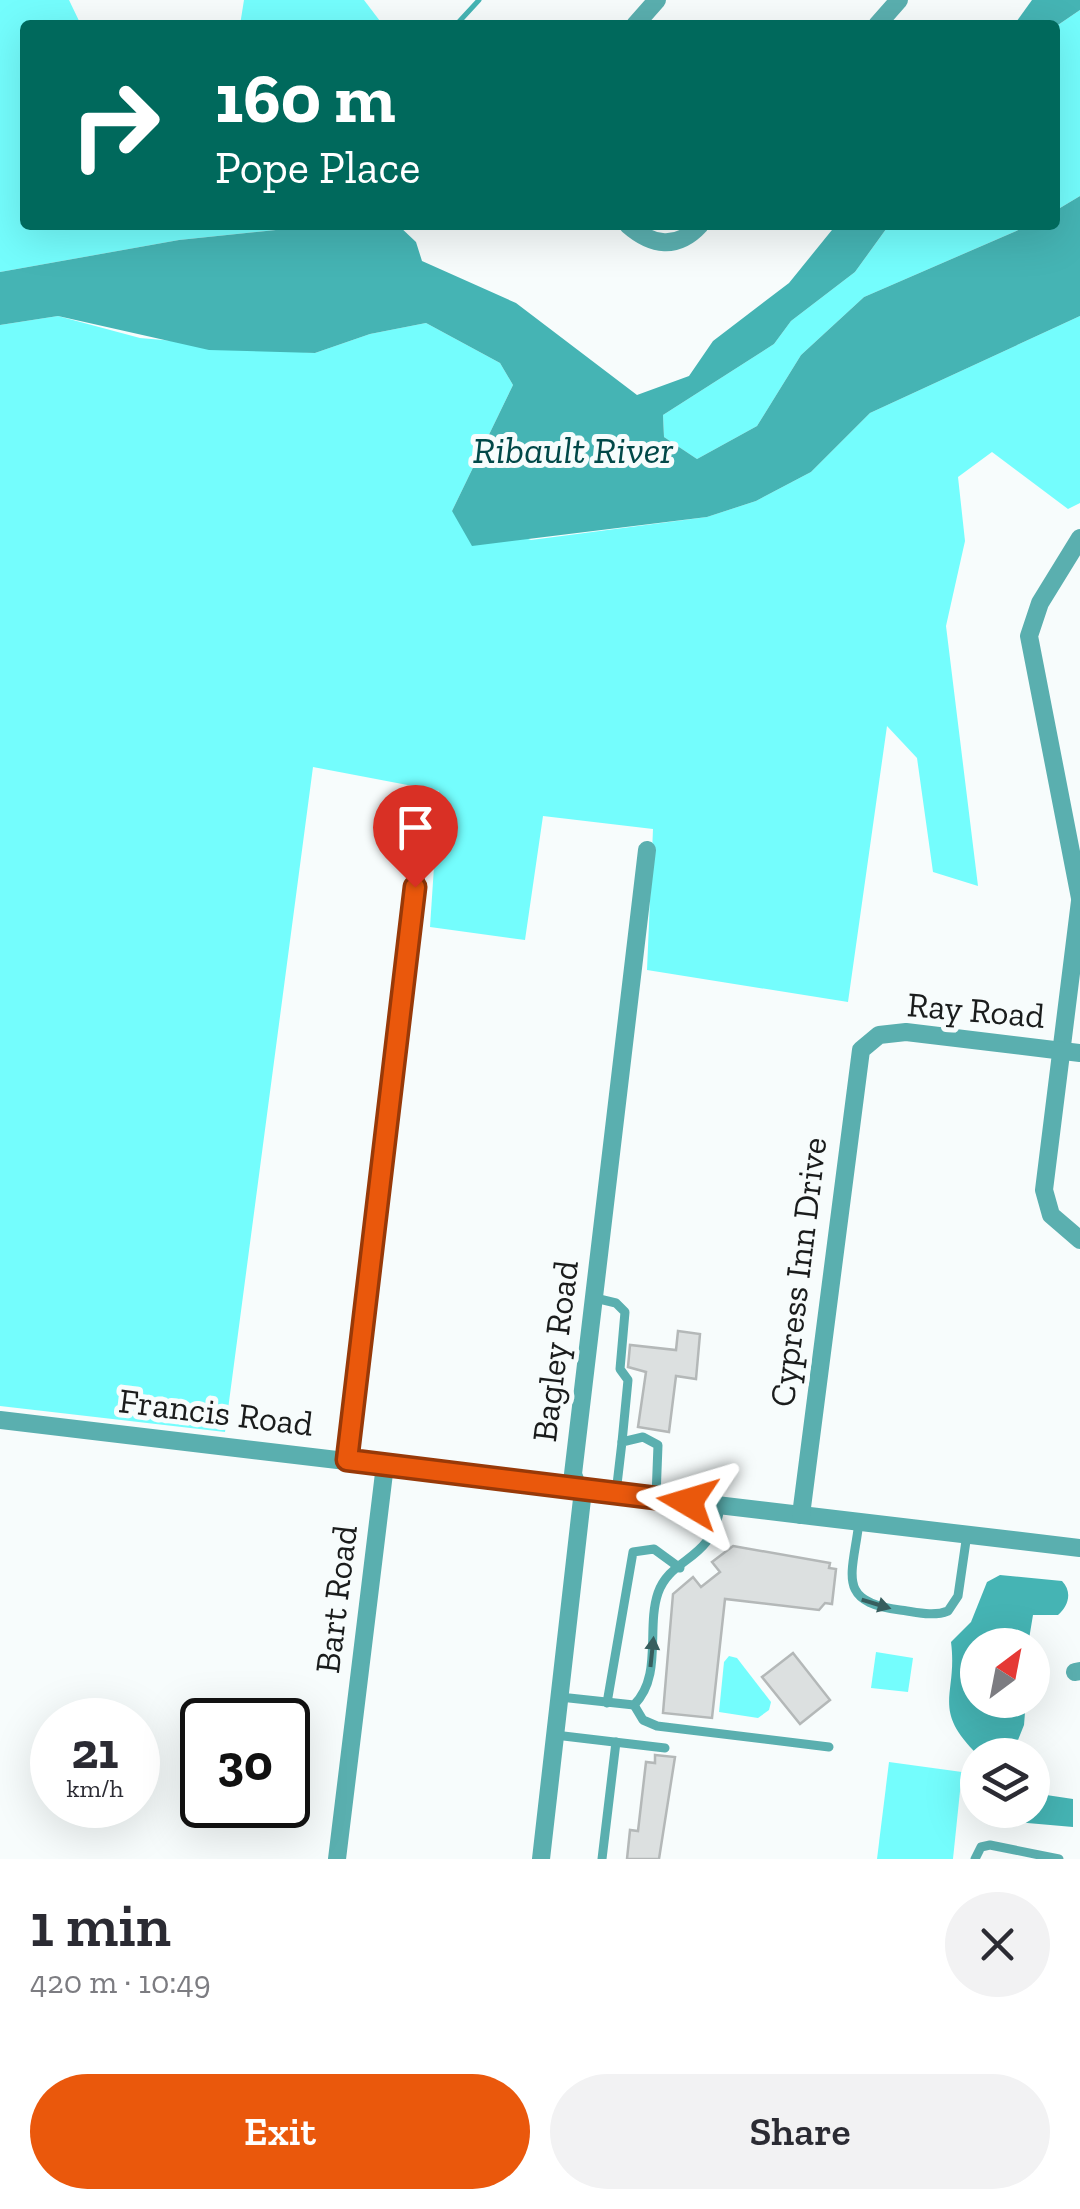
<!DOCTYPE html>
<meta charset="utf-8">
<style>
:root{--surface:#fff;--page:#f2f2f3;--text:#2b2b33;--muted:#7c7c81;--accent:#ea580c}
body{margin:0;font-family:"Zilla Slab",serif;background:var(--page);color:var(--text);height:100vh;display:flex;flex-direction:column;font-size:38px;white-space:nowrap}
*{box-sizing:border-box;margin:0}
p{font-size:32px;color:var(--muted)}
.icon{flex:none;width:55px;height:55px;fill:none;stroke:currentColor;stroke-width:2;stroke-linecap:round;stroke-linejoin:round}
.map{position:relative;height:1859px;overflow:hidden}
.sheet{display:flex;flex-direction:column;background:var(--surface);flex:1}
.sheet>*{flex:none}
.hud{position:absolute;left:20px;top:20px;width:1040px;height:210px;border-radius:10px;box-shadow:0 10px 40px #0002;background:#00695c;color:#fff;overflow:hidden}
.needle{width:65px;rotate:32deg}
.buttons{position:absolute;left:960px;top:1628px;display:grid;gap:20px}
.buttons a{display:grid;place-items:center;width:90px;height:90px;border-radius:50%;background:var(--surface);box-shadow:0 10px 40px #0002;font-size:50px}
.speed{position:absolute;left:30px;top:1698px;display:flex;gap:20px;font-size:50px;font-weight:700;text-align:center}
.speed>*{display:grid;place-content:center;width:130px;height:130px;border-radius:50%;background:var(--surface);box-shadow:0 10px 40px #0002;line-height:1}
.speed small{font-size:25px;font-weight:400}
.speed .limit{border:5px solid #111;border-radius:15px;background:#fff;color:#111}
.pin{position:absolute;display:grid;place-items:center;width:85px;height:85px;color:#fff;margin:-102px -42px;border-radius:50% 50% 50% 0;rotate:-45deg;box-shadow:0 0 10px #0007}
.pin .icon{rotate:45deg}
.me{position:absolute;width:110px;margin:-55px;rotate:277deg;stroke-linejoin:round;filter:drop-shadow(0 0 8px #0008)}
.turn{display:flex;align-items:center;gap:35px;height:210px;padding:0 30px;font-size:45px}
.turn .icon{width:130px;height:130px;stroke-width:2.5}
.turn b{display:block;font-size:70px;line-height:85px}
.round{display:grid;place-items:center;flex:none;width:105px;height:105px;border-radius:52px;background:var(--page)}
.summary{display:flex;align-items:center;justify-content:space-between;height:170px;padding:0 30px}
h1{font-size:60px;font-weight:600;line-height:75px}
.action{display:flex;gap:20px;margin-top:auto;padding:20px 30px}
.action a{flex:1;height:115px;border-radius:60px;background:var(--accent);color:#fff;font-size:40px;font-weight:600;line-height:115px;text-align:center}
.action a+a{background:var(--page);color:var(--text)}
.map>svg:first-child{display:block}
</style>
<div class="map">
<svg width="1080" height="1859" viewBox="0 0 1080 1859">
<rect width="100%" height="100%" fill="#f7fcfc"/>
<g fill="#74fdfd">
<path d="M0,0H69L81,25H25V225H324L179,240L0,272Z"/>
<path d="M244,0H364L383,25H240Z"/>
<path d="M1080,10V196L1055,211V27Z"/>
<path d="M889,225H1030L864,297L801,355L757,426L697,459L664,437L663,415L774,344L791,321L855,272Z"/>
<path d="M58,316L140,338L315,353L370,334L426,323L500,363L513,385L452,511L531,540L707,517L756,501L811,472L870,413L1080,316V503L1068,509L992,452L958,477L965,541L946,626L978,886L933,872L917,758L887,726L848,1002L647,970L653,829L543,816L525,940L430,927L439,791L313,767L225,1432L0,1406V325Z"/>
<path d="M876,1652L913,1658L908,1692L871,1688Z"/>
<path d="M729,1656L737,1658L771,1702L769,1710L758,1718L719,1712L724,1662Z"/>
<path d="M889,1762L962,1772L953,1859H877Z"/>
</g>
<g fill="#45b4b4">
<path d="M1032,0H1080V10L1055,27L1014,25Z"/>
<path d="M1080,196V316L870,413L811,472L756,501L707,517L472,546L452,511L513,385L500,363L426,323L370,334L315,353L209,350L58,316L0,325V272L179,240L324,225H398L416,242L422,261L516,303L637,395L689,376L713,341L789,283L836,225H889L855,272L791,321L774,344L663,415L664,437L697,459L757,426L801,355L864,297L1030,225H1055V211Z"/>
<path d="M1000,1575L1062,1581C1073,1592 1068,1607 1058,1615H1033L1028,1645H978V1700H1026L1024,1725L1012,1755H978C930,1708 958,1696 951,1642L971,1622L987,1582Z"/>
<path d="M1033,1793L1073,1799V1827L994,1820L983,1810H1032Z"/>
</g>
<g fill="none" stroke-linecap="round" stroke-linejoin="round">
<path stroke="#45b4b4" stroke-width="5" d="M456,25L479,0"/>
</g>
<g fill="#dce0e0" stroke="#b4b8b8" stroke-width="2.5">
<path d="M678,1331L700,1334L696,1379L676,1376L669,1432L638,1427L646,1372L628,1367L630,1345L676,1350Z"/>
<path d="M733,1546L830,1563L829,1568L836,1569L832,1604L825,1603L819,1610L725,1599L712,1718L663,1713L673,1594L693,1577L701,1587L720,1572L712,1562Z"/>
<path d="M793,1653L830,1700L800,1724L762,1677Z"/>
<path d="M655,1755L675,1757L659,1859H627L630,1830L638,1831L646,1762L655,1763Z"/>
</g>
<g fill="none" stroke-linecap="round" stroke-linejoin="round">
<g stroke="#5aafaf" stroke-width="9">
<path d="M595,1298L616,1303L625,1312L620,1369L628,1380L622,1442"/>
<path d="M616,1493L622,1442L643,1437L658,1445L656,1497"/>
<path d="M859,1522C853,1574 835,1602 900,1610C916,1612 933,1617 948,1611L958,1596L967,1534"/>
<path d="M560,1697L634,1705C663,1676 646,1628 658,1593C671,1556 712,1562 720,1507"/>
<path d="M607,1703L633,1552L654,1549L680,1568"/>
<path d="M634,1705L643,1720L657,1726L829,1747"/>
<path d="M555,1735L665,1748"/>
<path d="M602,1859L616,1742"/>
<path d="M975,1859L981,1847L990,1845L1059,1859"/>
</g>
<g stroke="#5aafaf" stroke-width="18">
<path d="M635,25L657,0"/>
<path d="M877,25L899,0"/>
<path d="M628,225C652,246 677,250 700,225"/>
<path d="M1080,538L1040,603L1029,636L1080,898"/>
<path d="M1080,901L1044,1190L1051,1215L1080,1240"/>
<path d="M0,1420L1080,1548"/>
<path d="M347,1461L424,810"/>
<path d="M801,1515L861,1050L879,1035L906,1032L1080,1053"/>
<path d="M1075,1672L1080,1671"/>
<path d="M337,1859L385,1465"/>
<path d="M541,1859L582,1499L573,1474L647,850"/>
</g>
</g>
<defs><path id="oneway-solid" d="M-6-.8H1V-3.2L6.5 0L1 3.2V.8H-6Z" transform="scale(2.5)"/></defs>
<g fill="#375e5e">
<use href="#oneway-solid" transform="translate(876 1604) rotate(17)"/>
<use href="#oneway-solid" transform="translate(652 1652) rotate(-84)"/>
</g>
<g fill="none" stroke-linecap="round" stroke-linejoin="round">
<g stroke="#983908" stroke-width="25">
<path id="route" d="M415,887L347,1460L688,1502"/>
</g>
<use href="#route" stroke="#ea580c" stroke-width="18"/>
</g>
<g text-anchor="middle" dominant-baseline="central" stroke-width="10" stroke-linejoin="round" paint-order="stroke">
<g font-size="35" fill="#1a1c1c" stroke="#f7fcfc">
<text transform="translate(976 1010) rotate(5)">Ray Road</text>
<text transform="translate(798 1272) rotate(-83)">Cypress Inn Drive</text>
<text transform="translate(555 1351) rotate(-83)">Bagley Road</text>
<text transform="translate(216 1412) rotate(7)">Francis Road</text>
<text transform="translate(336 1599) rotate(-83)">Bart Road</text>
</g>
<g font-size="38" font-style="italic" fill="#014848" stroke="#f7fcfc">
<text x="573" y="450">Ribault River</text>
</g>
</g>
</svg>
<div class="buttons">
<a><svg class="needle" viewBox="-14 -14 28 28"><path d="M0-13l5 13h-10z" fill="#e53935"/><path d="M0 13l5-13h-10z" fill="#7c7c81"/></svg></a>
<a><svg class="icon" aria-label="layers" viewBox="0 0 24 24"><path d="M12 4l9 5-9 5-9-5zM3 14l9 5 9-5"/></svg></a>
</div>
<div class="speed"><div>21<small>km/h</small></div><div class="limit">30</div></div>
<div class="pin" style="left:415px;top:887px;background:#d93025"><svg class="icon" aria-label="arrive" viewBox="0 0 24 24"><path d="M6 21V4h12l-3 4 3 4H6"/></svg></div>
<svg class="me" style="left:688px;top:1502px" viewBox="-20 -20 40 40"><path d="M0-17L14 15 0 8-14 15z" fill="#ea580c" stroke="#fff" stroke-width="4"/></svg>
<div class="hud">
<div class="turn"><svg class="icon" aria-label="right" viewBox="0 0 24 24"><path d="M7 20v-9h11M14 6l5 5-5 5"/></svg><div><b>160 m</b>Pope Place</div></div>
</div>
</div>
<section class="sheet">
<div class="summary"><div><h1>1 min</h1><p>420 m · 10:49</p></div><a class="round"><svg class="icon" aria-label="close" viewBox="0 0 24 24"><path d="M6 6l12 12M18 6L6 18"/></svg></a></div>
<div class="action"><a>Exit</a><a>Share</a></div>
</section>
